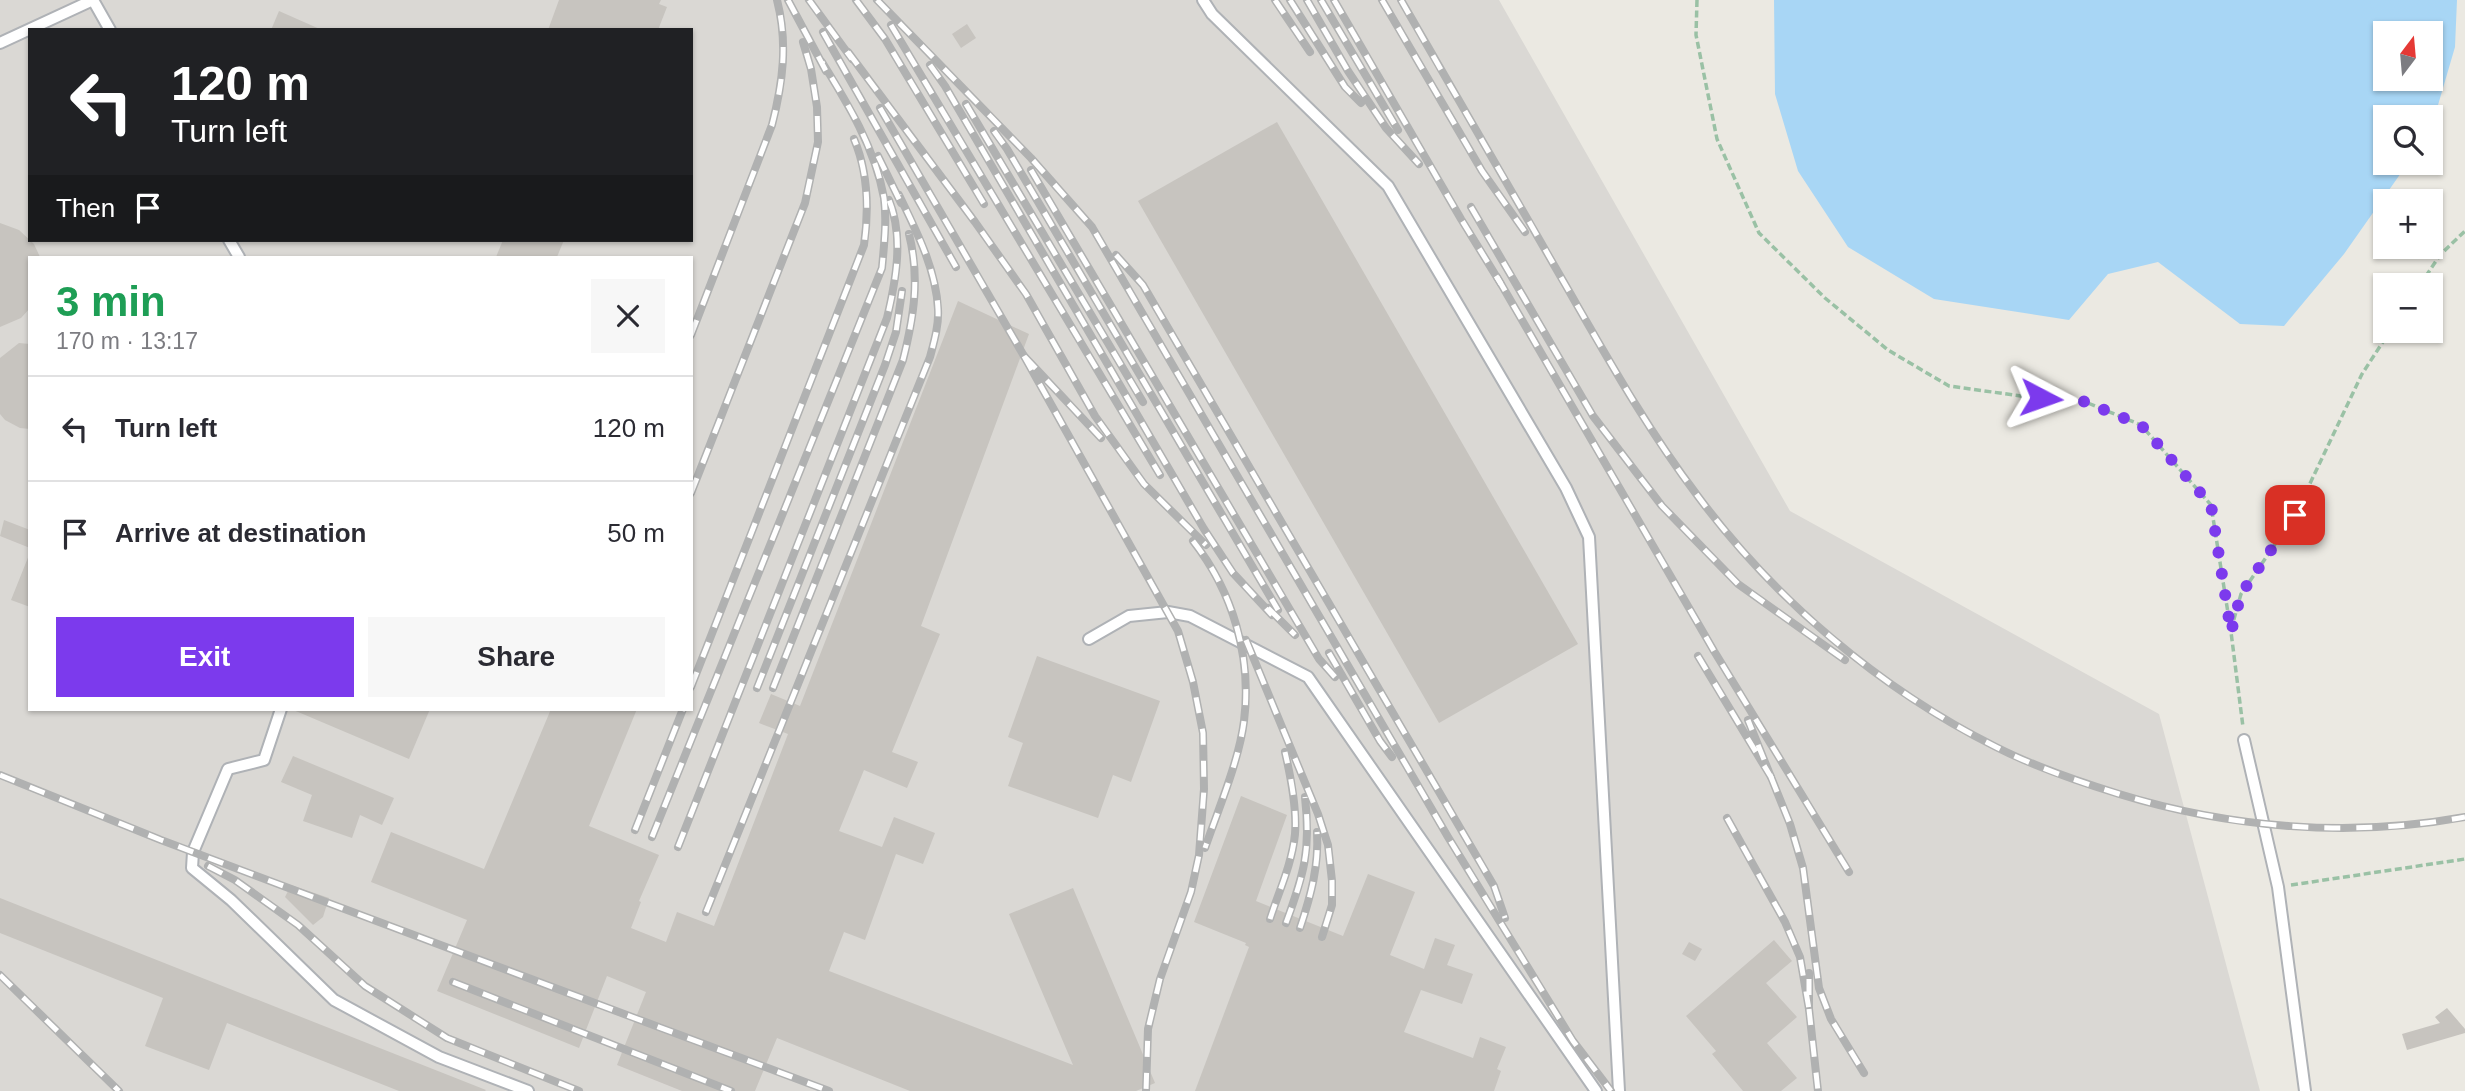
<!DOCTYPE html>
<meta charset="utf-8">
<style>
:root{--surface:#fff;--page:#f7f7f7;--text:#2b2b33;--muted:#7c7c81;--line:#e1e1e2;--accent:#7c3aed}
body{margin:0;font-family:Helvetica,sans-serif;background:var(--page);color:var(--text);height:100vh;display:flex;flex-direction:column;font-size:26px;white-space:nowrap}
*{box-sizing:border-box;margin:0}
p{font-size:23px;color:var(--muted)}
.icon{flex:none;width:38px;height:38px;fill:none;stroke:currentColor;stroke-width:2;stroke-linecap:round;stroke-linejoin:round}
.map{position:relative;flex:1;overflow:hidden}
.details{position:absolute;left:28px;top:256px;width:665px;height:455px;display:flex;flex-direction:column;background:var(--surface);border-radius:0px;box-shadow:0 2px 5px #0004}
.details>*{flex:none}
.guide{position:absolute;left:28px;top:28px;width:665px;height:214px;border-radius:0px;box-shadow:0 2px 5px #0004;background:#202124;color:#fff;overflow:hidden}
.needle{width:46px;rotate:16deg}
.controls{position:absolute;left:2373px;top:21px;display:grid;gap:14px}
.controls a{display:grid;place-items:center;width:70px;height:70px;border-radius:0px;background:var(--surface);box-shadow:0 2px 5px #0004;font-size:35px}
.pin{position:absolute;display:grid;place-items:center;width:60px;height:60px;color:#fff;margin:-30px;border-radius:14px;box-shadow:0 4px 10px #0006}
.me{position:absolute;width:77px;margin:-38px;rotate:94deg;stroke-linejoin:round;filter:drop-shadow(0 0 5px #0008)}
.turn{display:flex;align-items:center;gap:24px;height:147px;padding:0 28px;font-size:32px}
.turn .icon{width:91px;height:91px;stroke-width:2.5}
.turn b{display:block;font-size:49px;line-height:60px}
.then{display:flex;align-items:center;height:66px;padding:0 28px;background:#0003;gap:14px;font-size:26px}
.round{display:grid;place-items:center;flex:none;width:74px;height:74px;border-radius:0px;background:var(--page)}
.overview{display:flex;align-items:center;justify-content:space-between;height:119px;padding:0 28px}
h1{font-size:42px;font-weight:700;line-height:52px;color:#1e9e55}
.primary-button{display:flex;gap:14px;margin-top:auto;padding:14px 28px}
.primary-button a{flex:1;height:80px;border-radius:0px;background:var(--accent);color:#fff;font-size:28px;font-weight:700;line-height:80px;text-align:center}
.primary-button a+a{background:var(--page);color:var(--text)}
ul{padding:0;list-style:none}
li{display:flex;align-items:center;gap:21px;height:105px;padding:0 28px;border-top:2px solid var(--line)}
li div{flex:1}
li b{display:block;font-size:26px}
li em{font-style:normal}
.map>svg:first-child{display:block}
</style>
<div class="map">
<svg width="2465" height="1091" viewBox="0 0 2465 1091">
<rect width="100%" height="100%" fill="#ebe9e2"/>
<path fill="#dad8d4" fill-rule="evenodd" d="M0,0H1499L1790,511L2159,714L2260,1091H0ZM30,30H691V240H30ZM30,257H691V709H30Z"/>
<path fill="#a8d6f5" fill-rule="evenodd" d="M1774,0H2457L2455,47L2431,129V117H2385V163H2408L2344,254L2284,326L2240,324L2158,262L2108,274L2069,320L1934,299L1848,247L1798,171L1775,94ZM2385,33H2431V79H2385Z"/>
<g fill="#c7c4bf">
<path d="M559,0H661L659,4L667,7L658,30H548Z"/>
<path d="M279,11L322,30H271Z"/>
<path d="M967,24L976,38L961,48L952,34Z"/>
<path d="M1277,122L1578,644L1439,723L1138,201Z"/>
<path d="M0,223L19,230L34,244L40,257H30V308L21,318L0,327Z"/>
<path d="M503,240H564L557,257H496Z"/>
<path d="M958,301L1029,334L921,626L940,634L892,752L918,762L907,788L864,770L839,831L882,847L894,817L935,833L923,864L896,854L865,940L844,932L829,971L1073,1065L1009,914L1073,888L1155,1083L1136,1091H910L777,1038L755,1091H682L617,1065L646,992L607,976L579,1048L437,991L467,920L371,882L391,832L484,869L551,709H637L589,826L659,855L639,901L641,902L631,928L666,942L677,912L714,926L788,734L759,723L771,694L800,706Z"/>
<path d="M19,343L30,344V429L20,428L5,420L0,414V358Z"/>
<path d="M4,520L30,530V548L0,536Z"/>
<path d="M29,555H30V607L11,600Z"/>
<path d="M1037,656L1160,701L1131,782L1113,775L1098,818L1008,786L1023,743L1008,737Z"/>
<path d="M291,709H430L409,759Z"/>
<path d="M293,756L394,798L382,825L360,815L352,838L303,821L312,795L281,782Z"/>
<path d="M1241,796L1287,815L1256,901L1343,936L1368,874L1415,892L1390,955L1424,969L1435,938L1455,945L1447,965L1473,974L1462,1004L1421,990L1404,1032L1473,1058L1480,1037L1506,1047L1497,1069L1501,1071L1494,1091H1195L1249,947L1245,945L1246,943L1194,922Z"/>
<path d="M291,885L329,898L323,917L313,925L285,897Z"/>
<path d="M0,898L486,1090L485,1091H399L227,1023L209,1070L145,1046L163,998L0,933Z"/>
<path d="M1774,940L1792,961L1766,983L1797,1017L1767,1043L1797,1078L1781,1091H1743L1712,1054L1716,1051L1686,1016Z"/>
<path d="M1689,942L1702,949L1695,961L1682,954Z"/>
<path d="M2447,1008L2465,1029V1033L2407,1050L2402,1034L2440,1023L2435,1017Z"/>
</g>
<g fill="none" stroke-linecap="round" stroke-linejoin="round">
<g stroke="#afb2b6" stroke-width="14">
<g id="service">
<path d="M93,0L110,30"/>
<path d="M1203,0L1212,14L1388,186L1566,488L1589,537L1619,1091"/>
<path d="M0,43L93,0"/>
<path d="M229,240L239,257"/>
<path d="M1089,639L1129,616L1168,612L1190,616L1308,677L1596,1091"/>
<path d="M281,709L264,760L228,769L193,852L192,868L231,900L334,1000L439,1057L528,1091"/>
<path d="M2244,740L2278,887L2305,1091"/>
</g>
</g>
<g stroke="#9ac1a5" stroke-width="3.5" stroke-dasharray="7 3.5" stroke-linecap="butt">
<path d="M1697,0L1696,35L1717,139L1759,233L1825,298L1888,350L1949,386L2021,396L2083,401L2141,425L2211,505L2231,632L2243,727"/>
<path d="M2420,285L2440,255L2465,231"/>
<path d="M2231,630L2241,594L2295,515L2362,374L2390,331"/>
<path d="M2291,885L2465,859"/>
</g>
<use href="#service" stroke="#fff" stroke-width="10"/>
<g stroke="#b0b1b1" stroke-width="8">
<g id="rail">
<path d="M788,0L826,71"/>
<path d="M809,0L852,59"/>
<path d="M856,0L885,39L984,204"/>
<path d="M877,0L1031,158L1092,227L1448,837L1573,1041L1611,1091"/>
<path d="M1275,0L1310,52"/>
<path d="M1290,0L1345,87L1361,103"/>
<path d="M1307,0L1348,71L1386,128L1419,164"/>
<path d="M1321,0L1398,130"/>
<path d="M1334,0L1461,219L1501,284"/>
<path d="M1382,0L1482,171L1525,232"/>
<path d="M1401,0C1453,91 1506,181 1558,272C1602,348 1644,425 1697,495C1774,599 1880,689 1996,747C2035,767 2077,781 2119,794C2230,828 2350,838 2465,817"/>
<path d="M891,25L1160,475"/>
<path d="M823,32L956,267"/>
<path d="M848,52L975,222L1026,294L1095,416L1144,484L1206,545"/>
<path d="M930,65L945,86L1204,529L1233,573L1272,615"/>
<path d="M966,104L1143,402"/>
<path d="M880,108L1024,356L1101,438"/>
<path d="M994,131L1007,149L1278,610"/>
<path d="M878,156L901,203"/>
<path d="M1031,170L1319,659L1335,677"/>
<path d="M1471,207L1593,416L1662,506L1738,584L1845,660"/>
<path d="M1116,255L1143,285L1494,886L1505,918"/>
<path d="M1497,277L1714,651L1849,872"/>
<path d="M691,335L772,125C783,82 788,43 777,0"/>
<path d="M1024,356L1178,631L1193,682L1203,733L1204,789L1199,855L1191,892L1160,979L1148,1029L1146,1091"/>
<path d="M691,493L805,203L818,142L817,107L811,69L803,42"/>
<path d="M1193,541C1233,592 1252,657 1244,721C1239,761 1218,810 1205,848"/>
<path d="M1268,608L1295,635"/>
<path d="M1246,640L1318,814L1328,845L1332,881V905L1322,937"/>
<path d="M1329,653L1380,741L1392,757"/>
<path d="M1698,656L1771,777L1748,720"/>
<path d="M691,687L864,245C869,210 868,172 854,139"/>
<path d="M757,688L885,365L896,332L902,291"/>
<path d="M773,688L903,360C914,316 920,278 909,234"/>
<path d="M0,775L161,840L829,1091"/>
<path d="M1771,777L1790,824L1803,868L1819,988L1831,1019L1864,1073"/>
<path d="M1727,818L1785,922L1800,957L1809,1009V973"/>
<path d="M635,830L683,709"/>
<path d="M652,837L882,268C884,245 887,221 884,198C875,148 848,104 822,62"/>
<path d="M678,847L887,318C896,280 904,237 889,200"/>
<path d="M208,866L235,880L298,925L365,986L447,1038L579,1091"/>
<path d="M706,912L930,357C934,342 939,325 938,309C936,269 916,230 899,195"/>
<path d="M1270,919C1279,891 1292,864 1295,834C1297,808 1291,778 1285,752"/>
<path d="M1286,923C1304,874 1311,850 1305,797"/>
<path d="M1300,928C1311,895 1319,866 1317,832"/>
<path d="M0,975L119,1091"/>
<path d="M453,982L731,1091"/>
<path d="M1809,1009L1818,1091"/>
</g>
</g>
<use href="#rail" stroke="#fff" stroke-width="5" stroke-dasharray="16" stroke-linecap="butt"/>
</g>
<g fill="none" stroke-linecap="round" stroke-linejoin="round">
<path stroke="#7c3aed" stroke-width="12" stroke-dasharray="0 21.6" d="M2041,398L2083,401L2141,425L2211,505L2231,632L2241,594L2295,515"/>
</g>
</svg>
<div class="controls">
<a><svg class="needle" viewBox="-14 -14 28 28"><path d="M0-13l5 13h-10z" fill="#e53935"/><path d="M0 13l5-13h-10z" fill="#7c7c81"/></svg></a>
<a><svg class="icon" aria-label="search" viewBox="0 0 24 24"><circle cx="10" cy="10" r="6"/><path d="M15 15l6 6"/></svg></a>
<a>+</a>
<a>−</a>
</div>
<div class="pin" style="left:2295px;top:515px;background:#d93025"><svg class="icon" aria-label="arrive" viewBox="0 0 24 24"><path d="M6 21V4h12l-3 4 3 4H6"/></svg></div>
<svg class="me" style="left:2041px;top:398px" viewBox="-20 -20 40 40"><path d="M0-17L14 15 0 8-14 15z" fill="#7c3aed" stroke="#fff" stroke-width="4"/></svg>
<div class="guide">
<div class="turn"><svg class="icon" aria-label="left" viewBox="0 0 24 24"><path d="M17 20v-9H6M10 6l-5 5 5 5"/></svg><div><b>120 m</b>Turn left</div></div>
<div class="then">Then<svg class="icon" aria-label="arrive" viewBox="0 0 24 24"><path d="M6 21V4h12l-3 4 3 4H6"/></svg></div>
</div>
<section class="details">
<div class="overview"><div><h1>3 min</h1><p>170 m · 13:17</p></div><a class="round"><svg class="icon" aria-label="close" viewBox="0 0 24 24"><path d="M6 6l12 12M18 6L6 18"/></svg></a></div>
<ul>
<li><svg class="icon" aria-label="left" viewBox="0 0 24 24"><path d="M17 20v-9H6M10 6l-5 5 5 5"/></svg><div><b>Turn left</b></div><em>120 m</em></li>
<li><svg class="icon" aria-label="arrive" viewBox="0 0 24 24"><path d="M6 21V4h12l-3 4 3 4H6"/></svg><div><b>Arrive at destination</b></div><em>50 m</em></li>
</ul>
<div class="primary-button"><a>Exit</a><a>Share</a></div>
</section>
</div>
